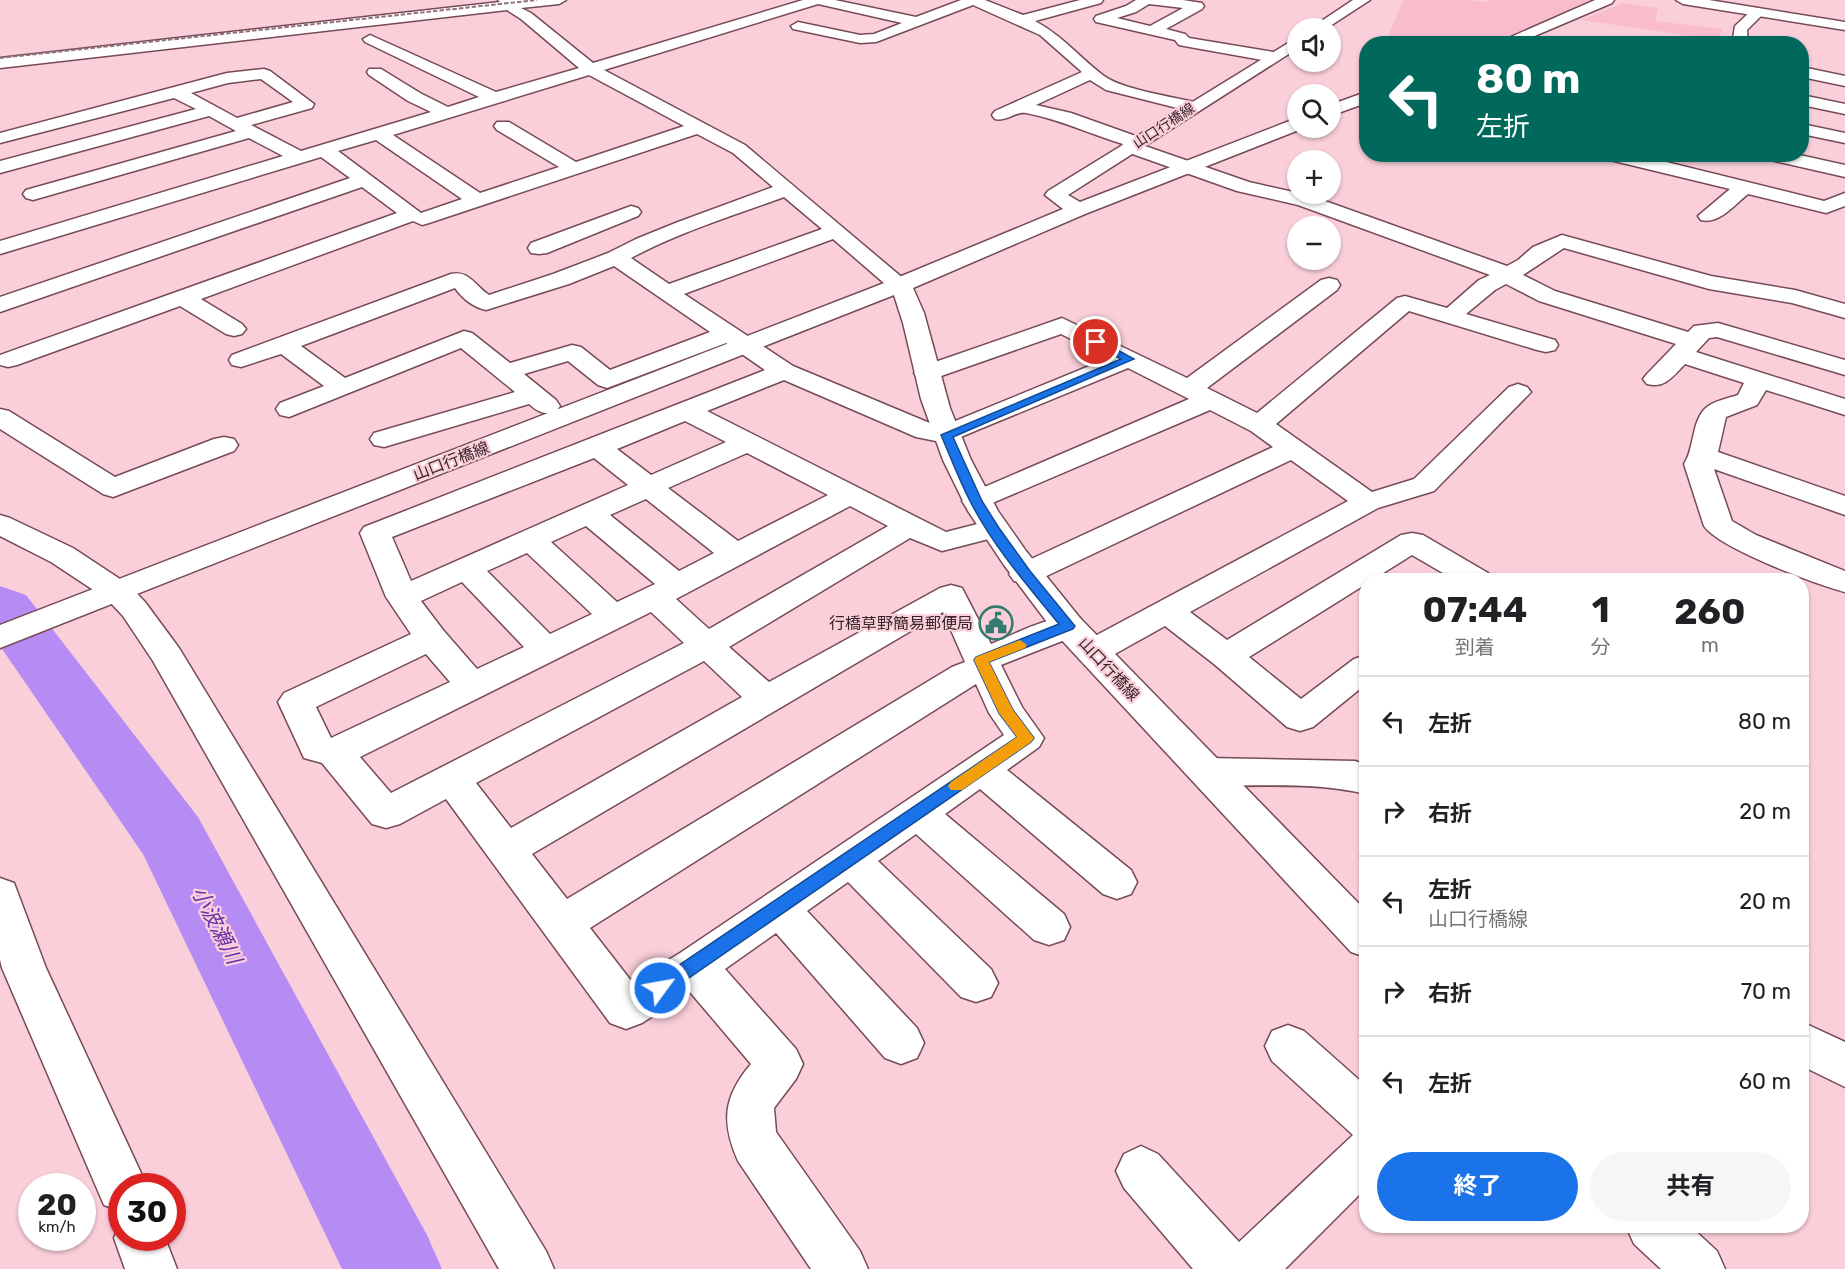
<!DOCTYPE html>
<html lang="ja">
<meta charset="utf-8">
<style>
:root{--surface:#fff;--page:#f6f6f6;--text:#202124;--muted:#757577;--line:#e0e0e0;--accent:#1a73e8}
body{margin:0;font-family:Rubik,"Noto Sans JP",sans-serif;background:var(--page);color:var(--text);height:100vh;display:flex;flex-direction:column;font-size:22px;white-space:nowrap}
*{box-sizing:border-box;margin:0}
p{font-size:20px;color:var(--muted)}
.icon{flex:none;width:33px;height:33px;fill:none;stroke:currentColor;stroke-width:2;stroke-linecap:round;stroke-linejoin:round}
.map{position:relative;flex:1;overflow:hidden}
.details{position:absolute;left:1359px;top:573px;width:450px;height:660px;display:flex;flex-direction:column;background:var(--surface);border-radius:24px;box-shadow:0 2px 4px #0004}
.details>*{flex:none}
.guide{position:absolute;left:1359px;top:36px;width:450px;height:126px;border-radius:24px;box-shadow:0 2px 4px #0004;background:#00695c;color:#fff;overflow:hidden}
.buttons{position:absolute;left:1287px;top:18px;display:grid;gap:12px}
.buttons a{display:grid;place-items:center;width:54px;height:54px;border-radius:50%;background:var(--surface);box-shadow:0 2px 4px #0004;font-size:30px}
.speed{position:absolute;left:18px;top:1173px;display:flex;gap:12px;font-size:30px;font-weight:700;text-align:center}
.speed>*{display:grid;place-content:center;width:78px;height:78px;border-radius:50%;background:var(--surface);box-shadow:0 2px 4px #0004;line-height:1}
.speed small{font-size:15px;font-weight:400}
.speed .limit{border:9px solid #d22;background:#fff;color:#111}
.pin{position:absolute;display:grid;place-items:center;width:51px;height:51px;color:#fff;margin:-26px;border:3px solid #fff;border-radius:50%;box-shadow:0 2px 6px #0007}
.me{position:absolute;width:66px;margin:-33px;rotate:58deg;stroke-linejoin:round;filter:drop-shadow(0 0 4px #0008)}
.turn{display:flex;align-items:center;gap:21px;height:126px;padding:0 18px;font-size:27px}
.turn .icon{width:78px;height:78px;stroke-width:2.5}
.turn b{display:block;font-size:42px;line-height:51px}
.eta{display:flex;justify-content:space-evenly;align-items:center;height:102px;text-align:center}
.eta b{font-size:36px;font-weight:700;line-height:42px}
.button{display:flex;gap:12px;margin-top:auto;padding:12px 18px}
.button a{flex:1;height:69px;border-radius:36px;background:var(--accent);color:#fff;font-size:24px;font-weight:700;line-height:69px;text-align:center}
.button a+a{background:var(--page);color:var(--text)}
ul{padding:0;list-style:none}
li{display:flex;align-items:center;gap:18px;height:90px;padding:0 18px;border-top:2px solid var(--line)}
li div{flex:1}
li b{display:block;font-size:22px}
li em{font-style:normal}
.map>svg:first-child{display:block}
</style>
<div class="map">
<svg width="1845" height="1269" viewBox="0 0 1845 1269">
<rect width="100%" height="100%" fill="#facfda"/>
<g fill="#f9bccd">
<path d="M1403,0H1470L1487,2L1490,0H1607L1501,43L1385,44Z"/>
<path d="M1623,3L1658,8L1655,21L1722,29L1719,40L1581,20Z"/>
</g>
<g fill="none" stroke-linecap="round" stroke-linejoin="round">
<path fill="#b58cf4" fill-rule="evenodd" d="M0,586L26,595L198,817L427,1235L442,1269H342L143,854L0,646Z"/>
<g stroke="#764a57" stroke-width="3">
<g id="minor">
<path d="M498,0H566L559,4L521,8L531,13L593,63L803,0H835L916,17L961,0H985L1023,15L1080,0H1103L1101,3L1035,21C1063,36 1080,58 1104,76C1123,90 1174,97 1199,103L1201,107L1199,111L1193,112L1106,90L1090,80L1036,105L1071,113L1144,139L1147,143L1145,146L1249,182L1311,196L1507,266L1518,260L1533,247L1562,235L1711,276L1795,290L1845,304V318L1792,303L1709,289L1564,248L1523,275L1555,291L1688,332L1694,326L1718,323L1845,360V375L1717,337L1709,338L1696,352L1845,399V415L1766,390L1757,405L1726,417L1718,452L1845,496V515L1714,469L1732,521L1756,535L1845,571V592C1816,584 1720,549 1704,526L1684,464C1695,448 1691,420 1707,407C1714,401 1729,398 1738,395L1744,383L1685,364C1673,376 1665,389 1647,384L1643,379L1647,374L1676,344L1539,301L1506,284L1495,290L1466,314L1555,340L1558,345L1555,350L1546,352L1537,350L1409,311L1276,424L1372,492L1414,479L1509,387L1518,384L1527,387L1531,392L1434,491L1378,508L1190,612L1227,640L1401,535L1412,533L1423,535L1488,573L1492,580H1455L1412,555L1372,580H1366V584L1249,657L1301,699L1354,659L1366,655V684L1313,727L1300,731L1287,727L1214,664L1165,626L1104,660L1092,663L1080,660L1075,652L1080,644L1348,501L1291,460L1036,581L1025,584L1014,581L1009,574L1014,567L1273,447L1251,431L1210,410L976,510L966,507L962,501L966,495L1189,399L1128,368L946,443L916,437L784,380L707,411L946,532L993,520L1004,523L1008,529L1004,535L942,551L910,538L729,647L769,682L940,588L951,585L962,588L991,644C1015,634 1055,612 1080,618L1084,626L1080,634L1001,665L1022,707L1044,738L1039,747L1007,770L1131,870L1137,882L1131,894L1117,899L1103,894L980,789L945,814L1064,914L1070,927L1064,940L1049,945L1034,940L916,834L878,861L991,969L998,983L991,997L976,1002L961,997L848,882L807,911L917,1028L924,1043L917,1058L901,1064L885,1058L776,933L725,969L796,1049L803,1064L796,1079L774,1108L776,1132L860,1251L868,1269H811L738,1161C721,1122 723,1097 751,1064L690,992L642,1023L626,1029L610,1023L446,799L400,824L386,828L372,824L322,763L304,758L278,702L284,693L411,634L386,597L360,533L364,527L765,370L726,343L607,388L598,385L568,361L524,374L556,400L560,406L556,412C544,415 538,412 529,404L384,447L374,445L370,439L374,433L515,392L461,348L289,417L280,415L276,409L280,403L324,386L281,354L241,367L232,365L229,360L232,355L451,274C469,270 475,286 489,295L553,274L608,253L636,239L678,222L773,187L733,153L697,134L429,223L422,225L413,221L201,299L242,324L246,329L242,334L234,336L226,334L180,306L17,365L8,367L0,365V355L397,213L362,187L0,312V297L350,178L321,157L0,254V241L283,156L249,138L33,200L26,198L23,194L26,190L236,131L209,116L0,173V161L196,109L174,98L0,143V133L227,73L264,69L270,71L314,104L312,108L251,125L301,151L431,112L408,101L369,75L367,72L369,69H381L420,93L448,107L479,97L365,42L363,39L370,35L496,92L579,68L521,19L507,10L0,68V58L500,2ZM818,4L902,23L874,34L860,35L798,22L791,26L793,29L860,43L876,42L973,5L1040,35L1082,72L995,111L992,115L995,119C1007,122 1015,111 1026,113C1059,119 1090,134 1123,144L1121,147L1124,151L1237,191L1298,205L1490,275L1479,280L1447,308L1405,296L1397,298L1257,413L1207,388L1337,290L1340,285L1337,280L1329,278L1321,280L1187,378L1062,318L918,368L914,373L918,378L927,381L1061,334L1109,358L943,426L932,424L793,366L684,294L833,239L892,290L900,292L908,290L911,285L745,145L604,70ZM589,75L684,126L576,162L509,122H497L494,126L497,130L559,167L480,193L393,135ZM261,79L293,102L237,118L191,93L228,83ZM376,140L462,199L421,213L338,151ZM784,197L822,229L669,284L631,258C679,232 733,216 784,197ZM614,266L710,332L610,370L581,347L572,345L510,363L472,333L464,331L345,378L301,346L455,288C463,299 473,307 486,310L569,284ZM685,421L726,442L651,475L617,449ZM747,453L828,495L738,541L668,488ZM594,458L628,485L411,581L392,537ZM646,499L714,553L679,571L610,515ZM850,506L888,526L709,629L676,599ZM586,526L655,584L617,602L551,542ZM527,553L592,614L550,634L487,571ZM462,582L524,647L477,669L443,630L421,601ZM651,612L684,643L391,793L360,757ZM943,612L965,662L952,667L567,899L532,854ZM426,654L450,682L331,738L316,707ZM704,661L742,697L511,828L476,783ZM976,684L989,713L1004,735L680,953L632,982L590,928Z"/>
<path d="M1136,0H1183L1202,3L1204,6L1202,9L1166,29L1185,34L1189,38L1273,52L1281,57L1273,62L1184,46L1179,45L1175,40L1096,22L1094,19L1096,16L1126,6ZM1149,4L1183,8L1150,26L1117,18L1136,12Z"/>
<path d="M1758,8L1765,12L1747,30L1748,44H1732L1735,26L1753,9Z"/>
<path d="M1802,67L1845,76V86L1802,77Z"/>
<path d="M1802,95L1845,104V114L1802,105Z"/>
<path d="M1802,124L1845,133V143L1802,134Z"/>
<path d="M1609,154H1634L1824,201L1845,193V206L1826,213L1748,194C1735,204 1719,225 1701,220L1698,216L1730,189L1610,160Z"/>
<path d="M1759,154H1795L1845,165V177L1762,158Z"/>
<path d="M631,206L638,208L641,212L638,216L547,253L539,254L531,253L528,248L531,243Z"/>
<path d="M0,409L9,411L115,477L214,439L224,437L234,439L238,445L234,451L113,497L103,494L0,429Z"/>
<path d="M0,515L10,518L73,548L129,585L145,602L179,648L546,1251L554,1269H499L153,661L123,616L107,599L51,562L0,536Z"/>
<path d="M1207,758L1355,761L1366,765V794C1316,782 1260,786 1207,786L1194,782L1188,772L1194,762Z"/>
<path d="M0,878L14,883L46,968L147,1186H122V1212L104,1205L2,968L0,960Z"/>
<path d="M1802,1022L1845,1042V1087L1802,1066Z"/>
<path d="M1288,1025L1304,1031L1366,1086V1188L1285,1269H1193L1124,1188L1116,1171L1124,1154L1141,1146L1158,1154L1239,1242L1353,1135L1272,1061L1265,1046L1272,1031Z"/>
<path d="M122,1221V1238H165L177,1269H125L114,1238Z"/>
</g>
</g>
<g stroke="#764a57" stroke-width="3">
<g id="major">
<path d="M1353,0H1370L1327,28H1311Z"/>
<path d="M1595,0H1614L1612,3L1516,44H1495Z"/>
<path d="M1298,37V48L1068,195L1080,202L1292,120L1298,119V128H1304L1085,214L913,288L924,313L950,408L971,460L998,511L1026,551L1080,618L1366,911V957L1351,952L1056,634L1004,565L968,511L943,460L921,399L903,323L894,295L0,648V625L892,280L1063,209L1045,195L1048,191Z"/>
<path d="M1366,92V103L1330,116V105Z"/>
<path d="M1626,1226H1690L1717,1251L1725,1269H1661L1634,1244Z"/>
</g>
</g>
<g stroke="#764a57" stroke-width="3">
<path id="highway" d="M1676,0H1709L1845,22V30L1683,4Z"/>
</g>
<use href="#minor" fill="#fff" fill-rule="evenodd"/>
<use href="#major" fill="#fff" fill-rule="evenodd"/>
<use href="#highway" fill="#fff" fill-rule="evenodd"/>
<path stroke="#91727b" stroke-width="2" stroke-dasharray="4.5 2" stroke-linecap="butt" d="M0,58L537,0"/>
</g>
<path fill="#1a73e8" stroke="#114b97" stroke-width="1.5" d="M1092,340H1099L1134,359L953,437L982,501L999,528L1030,571L1075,626L1073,629L989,662L1013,710L1034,738L1031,742L667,993L660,996L654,993L651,988L654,982L1017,737L999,713L974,660L976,657L1059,624C1027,585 992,545 969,499C959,479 950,456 941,435L1121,359L1092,344Z"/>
<path fill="#f59e0b" d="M1020,640L1027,645L1025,648L989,662L1013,710L1034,738L1031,742L962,790H951L948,786L951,782L1017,737L999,713L974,660L976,657Z"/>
<defs>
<g id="civic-ring" transform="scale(1.725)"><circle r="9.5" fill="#facfda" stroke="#357a6e" stroke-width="1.5"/><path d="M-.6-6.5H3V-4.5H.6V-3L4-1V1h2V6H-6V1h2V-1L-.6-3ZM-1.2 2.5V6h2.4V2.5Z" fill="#357a6e"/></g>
</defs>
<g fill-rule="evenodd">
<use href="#civic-ring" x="996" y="623"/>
</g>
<g text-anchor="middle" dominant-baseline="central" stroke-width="4.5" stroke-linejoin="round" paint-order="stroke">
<g font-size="14" fill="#38242a" stroke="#facfda">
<text transform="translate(1164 126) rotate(-33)">山口行橋線</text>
</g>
<g font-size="16" fill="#38242a" stroke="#facfda">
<text transform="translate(451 461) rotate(-21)">山口行橋線</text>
<text transform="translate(1109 669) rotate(47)">山口行橋線</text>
</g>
<g font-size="16" fill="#38242a" stroke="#facfda" text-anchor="end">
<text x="973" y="623">行橋草野簡易郵便局</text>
</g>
<g font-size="21" font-style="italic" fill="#6830a9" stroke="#facfda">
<text transform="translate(217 925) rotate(63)">小波瀬川</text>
</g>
</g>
</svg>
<div class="buttons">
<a><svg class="icon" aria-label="sound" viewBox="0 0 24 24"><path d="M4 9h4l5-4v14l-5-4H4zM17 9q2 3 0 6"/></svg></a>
<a><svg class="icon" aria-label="search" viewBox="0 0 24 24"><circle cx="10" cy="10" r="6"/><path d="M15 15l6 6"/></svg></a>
<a>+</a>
<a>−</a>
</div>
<div class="speed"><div>20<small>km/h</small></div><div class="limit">30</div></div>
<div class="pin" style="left:1096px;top:342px;background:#d93025"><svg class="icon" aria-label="arrive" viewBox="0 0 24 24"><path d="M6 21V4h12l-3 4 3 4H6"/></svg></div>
<svg class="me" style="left:660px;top:988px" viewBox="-20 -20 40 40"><circle r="17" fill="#1a73e8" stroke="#fff" stroke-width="3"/><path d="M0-11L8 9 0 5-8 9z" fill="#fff"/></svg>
<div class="guide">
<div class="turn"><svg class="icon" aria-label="left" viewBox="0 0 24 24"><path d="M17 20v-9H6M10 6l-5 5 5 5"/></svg><div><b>80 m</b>左折</div></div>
</div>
<section class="details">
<div class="eta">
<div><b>07:44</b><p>到着</p></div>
<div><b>1</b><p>分</p></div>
<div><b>260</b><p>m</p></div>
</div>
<ul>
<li><svg class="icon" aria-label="left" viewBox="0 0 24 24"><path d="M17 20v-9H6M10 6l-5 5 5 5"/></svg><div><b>左折</b></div><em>80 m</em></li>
<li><svg class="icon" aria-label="right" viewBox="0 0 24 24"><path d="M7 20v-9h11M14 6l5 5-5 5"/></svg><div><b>右折</b></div><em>20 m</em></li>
<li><svg class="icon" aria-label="left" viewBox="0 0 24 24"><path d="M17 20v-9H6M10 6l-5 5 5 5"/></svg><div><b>左折</b><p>山口行橋線</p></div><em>20 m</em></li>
<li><svg class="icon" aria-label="right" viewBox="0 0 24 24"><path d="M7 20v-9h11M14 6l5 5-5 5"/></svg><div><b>右折</b></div><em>70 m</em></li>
<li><svg class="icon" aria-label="left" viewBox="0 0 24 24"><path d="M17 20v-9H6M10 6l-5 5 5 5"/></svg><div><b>左折</b></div><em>60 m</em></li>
</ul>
<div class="button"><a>終了</a><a>共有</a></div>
</section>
</div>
